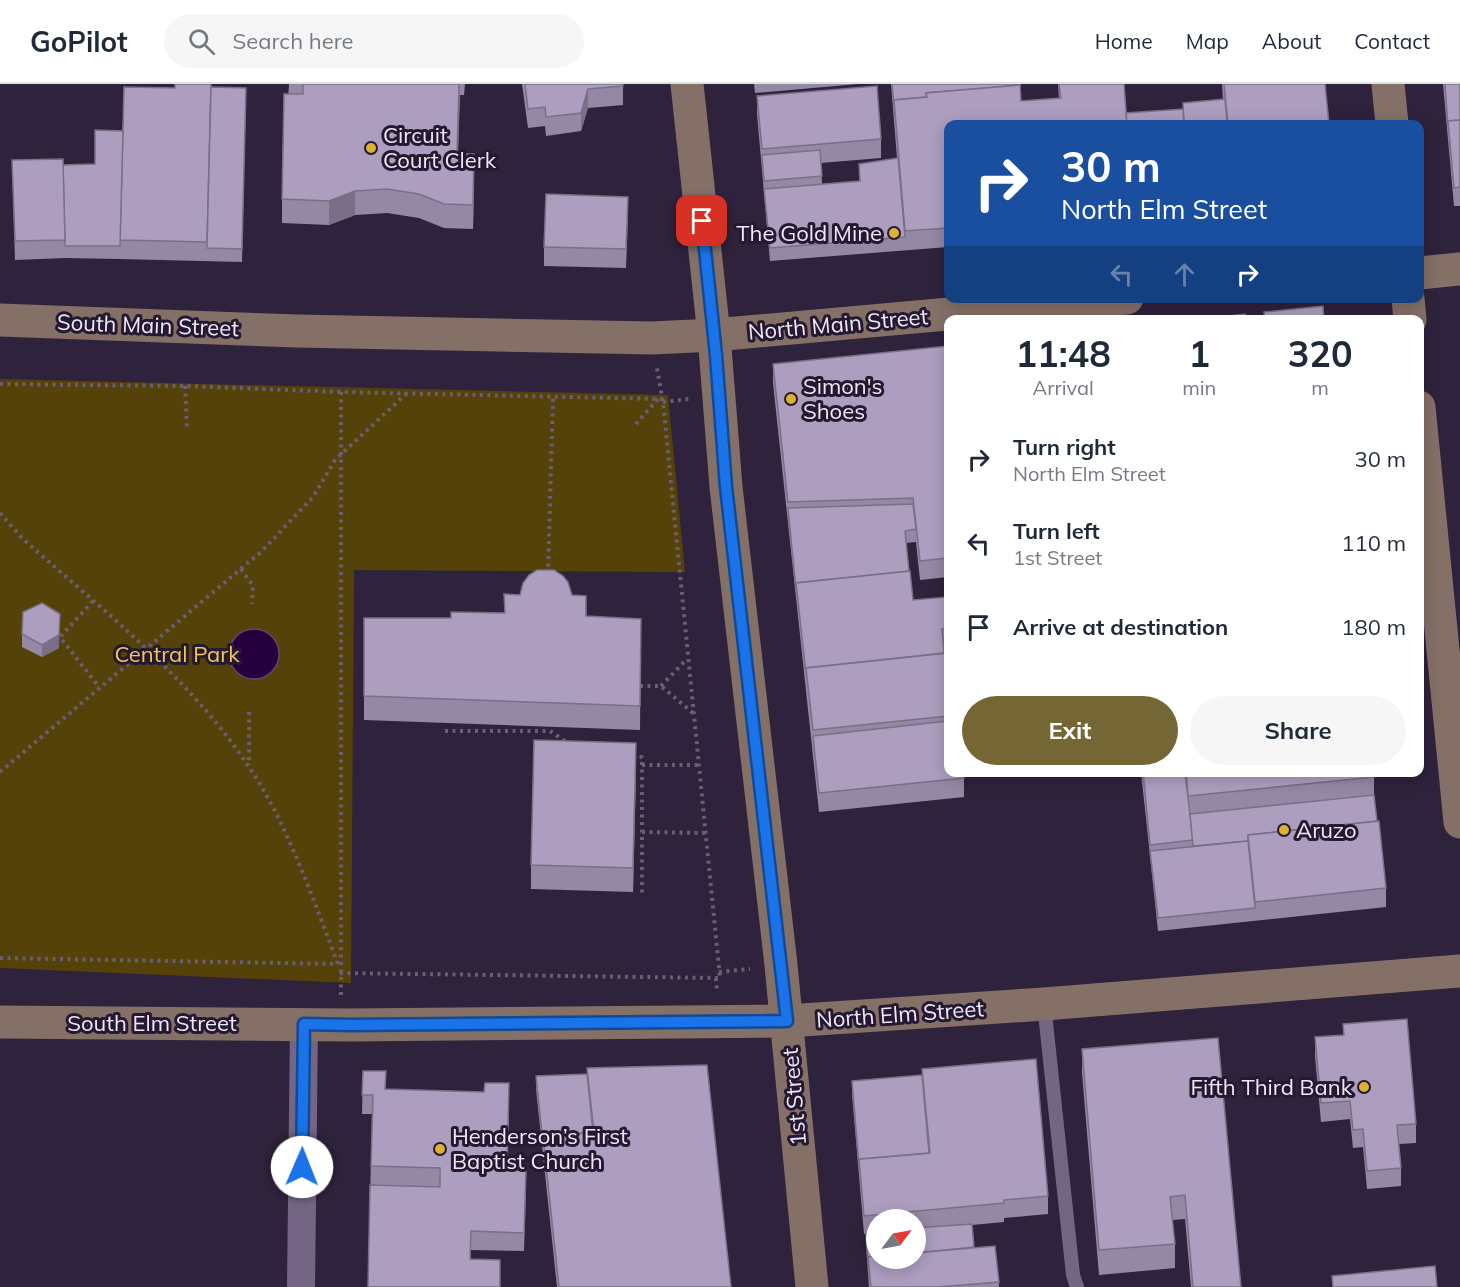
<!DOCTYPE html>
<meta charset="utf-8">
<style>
:root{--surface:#fff;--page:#f6f6f7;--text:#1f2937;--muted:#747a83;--line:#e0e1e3;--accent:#746635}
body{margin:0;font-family:Mulish,sans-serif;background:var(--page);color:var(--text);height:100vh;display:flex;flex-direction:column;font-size:22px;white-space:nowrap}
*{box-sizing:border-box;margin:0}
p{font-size:20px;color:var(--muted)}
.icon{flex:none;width:33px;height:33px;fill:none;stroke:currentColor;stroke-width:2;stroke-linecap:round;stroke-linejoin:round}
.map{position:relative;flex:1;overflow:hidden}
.panel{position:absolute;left:944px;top:231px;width:480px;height:462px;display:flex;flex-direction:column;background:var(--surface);border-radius:12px;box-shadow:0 3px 15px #0003}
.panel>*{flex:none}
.banner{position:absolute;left:944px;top:36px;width:480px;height:183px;border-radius:12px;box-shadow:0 3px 15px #0003;background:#1a4fa0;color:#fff;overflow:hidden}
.needle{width:39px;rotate:58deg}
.buttons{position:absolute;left:866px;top:1125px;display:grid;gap:12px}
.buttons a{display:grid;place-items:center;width:60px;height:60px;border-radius:50%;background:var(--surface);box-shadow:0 3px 15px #0003;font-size:30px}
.pin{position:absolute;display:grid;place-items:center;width:51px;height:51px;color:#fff;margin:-26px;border-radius:12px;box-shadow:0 3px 9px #0006}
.me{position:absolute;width:66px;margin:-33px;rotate:1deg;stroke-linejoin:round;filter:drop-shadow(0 0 4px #0008)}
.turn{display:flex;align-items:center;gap:21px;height:126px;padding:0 18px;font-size:27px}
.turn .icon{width:78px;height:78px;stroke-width:2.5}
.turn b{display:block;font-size:42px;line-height:51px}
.lanes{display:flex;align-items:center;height:57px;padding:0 18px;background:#0003;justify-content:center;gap:30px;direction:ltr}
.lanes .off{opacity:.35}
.eta{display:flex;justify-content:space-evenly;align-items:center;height:102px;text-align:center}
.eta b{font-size:36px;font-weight:700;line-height:42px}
.button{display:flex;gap:12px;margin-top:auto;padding:12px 18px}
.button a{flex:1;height:69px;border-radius:36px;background:var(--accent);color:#fff;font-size:24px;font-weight:700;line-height:69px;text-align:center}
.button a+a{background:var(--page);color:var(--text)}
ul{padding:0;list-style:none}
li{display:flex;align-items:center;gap:18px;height:84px;padding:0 18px}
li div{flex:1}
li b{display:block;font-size:22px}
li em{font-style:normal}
header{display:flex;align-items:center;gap:36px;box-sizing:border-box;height:84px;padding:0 30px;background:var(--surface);border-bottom:2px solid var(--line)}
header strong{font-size:28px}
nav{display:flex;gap:33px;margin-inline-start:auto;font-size:21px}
.search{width:420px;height:54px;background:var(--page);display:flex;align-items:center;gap:15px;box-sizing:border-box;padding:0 21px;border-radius:33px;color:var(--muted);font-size:22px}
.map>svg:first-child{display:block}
</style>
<header>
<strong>GoPilot</strong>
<div class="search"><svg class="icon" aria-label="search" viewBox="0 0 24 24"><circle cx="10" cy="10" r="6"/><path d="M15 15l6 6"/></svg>Search here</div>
<nav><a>Home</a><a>Map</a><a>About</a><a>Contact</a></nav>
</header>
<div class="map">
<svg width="1460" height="1203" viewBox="0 0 1460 1203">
<rect width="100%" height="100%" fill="#2f223c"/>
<path fill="#554208" d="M0,295L668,311L685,488L354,486L351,899L0,884Z"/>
<circle fill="#26003e" stroke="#624576" stroke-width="1.5" cx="254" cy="570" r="25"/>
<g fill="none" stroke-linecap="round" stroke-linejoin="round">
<g stroke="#6a5e76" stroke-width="4" stroke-dasharray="3 4.5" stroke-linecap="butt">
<path d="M0,300L185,302L341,308L662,315"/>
<path d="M185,302L187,344"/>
<path d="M341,308V911"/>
<path d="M663,318L689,315"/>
<path d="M636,340L659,314"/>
<path d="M0,429L22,454C101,525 187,591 247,680C286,736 313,815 338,880"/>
<path d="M241,485L253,502L252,520"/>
<path d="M548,490L553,313"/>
<path d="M93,517L60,553L99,603"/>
<path d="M640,602H661L693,629"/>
<path d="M661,602L687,575"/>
<path d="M249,628V681"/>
<path d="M445,647H550L568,659"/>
<path d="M632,673H642V810"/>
<path d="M642,681H698"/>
<path d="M0,688L262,467L313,413L335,376L406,310"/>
<path d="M642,748L705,749"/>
<path d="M0,874L338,880"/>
<path d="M719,888L750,885"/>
<path d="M340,889L720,894L663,318L657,284"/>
<path d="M716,894L717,908"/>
</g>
<path stroke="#746584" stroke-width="14" d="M1044,920L1073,1191L1077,1203"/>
<path stroke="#746584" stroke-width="28" d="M301,1203L304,940"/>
<g stroke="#857068" stroke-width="33">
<path d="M687,0L714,251L726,403L781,881L812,1203"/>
<path d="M1388,0L1392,40"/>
<path d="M1419,189L1460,185"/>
<path d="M1408,214L1410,236"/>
<path d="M0,236L297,247L652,254L714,251L1127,214"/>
<path d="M1419,323L1460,738"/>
<path d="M0,938L351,941L787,937L1044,920L1460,887"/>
</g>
</g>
<g fill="#9588a4" fill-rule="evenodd">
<path d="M289,0H465L464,11H460L458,70L474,94L473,145L444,144L419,134L387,129L355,131L329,141L282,139V115Z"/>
<path d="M522,0H623V21L588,24L581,47L546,52L545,42L528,44Z"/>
<path d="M754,0H858L755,9Z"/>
<path d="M891,0H1019L1021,17L1059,14L1058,0H1124L1126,29L1183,25V19L1223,15L1222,0H1325L1329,40H948V163L770,177L757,30V12L881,55V74L821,79L822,100L859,97V80L897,74Z"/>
<path d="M1443,0H1460V122H1454Z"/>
<path d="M211,3L246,4L242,178L120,175L65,174L15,176L12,76L63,81L95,80L123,47L175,4Z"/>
<path d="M628,131L626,184L544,182V163Z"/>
<path d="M948,262V493L920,496L916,458L906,459L913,516L948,513V563H944V569H948V688L964,694V713L819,728L773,299V280Z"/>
<path d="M520,511H572L586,532L641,535L640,646L364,636V534H451L504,529Z"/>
<path d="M22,550L59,564L42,573L22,563Z"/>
<path d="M636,683L633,808L531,805V781Z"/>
<path d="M1141,688H1374V711L1386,804V823L1158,847Z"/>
<path d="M1343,940L1416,1040V1059L1399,1060L1401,1084V1102L1367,1105L1363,1063L1353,1064L1350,1035L1321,1038L1315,972V953L1343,951Z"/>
<path d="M1218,954L1241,1203H1191L1185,1135L1172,1136L1175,1160V1184L1099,1191L1082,989V965Z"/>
<path d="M587,984L731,1203H557L536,1005V992L587,990Z"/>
<path d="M922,985L1048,1112V1130L1004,1134V1138L972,1141L974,1163L999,1198V1203H869L866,1161V1150H864L852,1010V997L922,991ZM876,1136H915V1174H876Z"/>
<path d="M363,987L386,1005L509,1018L507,1086L526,1106L524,1167L471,1166V1175L500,1176V1203H368L372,1030H362Z"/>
</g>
<g fill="#796f86">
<path d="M460,0L457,94V70Z"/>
<path d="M588,5V24L581,47V29Z"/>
<path d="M474,70V94L473,145V121Z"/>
<path d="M355,107V131L329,141V117Z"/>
<path d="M60,530L59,564L42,573V561Z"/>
<path d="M636,659V683L633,808V784Z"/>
</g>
<g fill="#ad9ebf" stroke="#796f86" stroke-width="1.5">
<path d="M175,0H211L207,158L120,156L124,3L175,4Z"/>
<path d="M303,0H459L457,70H474L473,121L444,120L419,110L387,105L355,107L329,117L282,115L284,10H303Z"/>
<path d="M525,0H623V2L588,5L581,29L546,33L545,23L528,25Z"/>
<path d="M892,0H1019L1020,1L926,9V13L894,16V22Z"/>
<path d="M1059,0H1124L1127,40H948V144L905,147L894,16L927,13L926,9L1020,1L1021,17L1061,14Z"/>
<path d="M1224,0H1325L1329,40H1228Z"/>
<path d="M1445,0H1460V36L1448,37V43Z"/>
<path d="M877,2L881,55L762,65L757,12Z"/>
<path d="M211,3L246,4L242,165L207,164Z"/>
<path d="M1225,15L1227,40H1184L1183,19Z"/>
<path d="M1183,25L1184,40H1127L1126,29Z"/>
<path d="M1460,36V103L1454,104L1448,37Z"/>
<path d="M95,46L123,47L120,162H65L63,81L95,80Z"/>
<path d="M820,66L822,92L764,97L762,71Z"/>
<path d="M898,74L905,153L770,164L764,105L860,97L859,80Z"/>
<path d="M63,75L65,156L15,157L12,76Z"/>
<path d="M546,110L628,113L626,165L544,163Z"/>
<path d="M1323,222L1324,236H1265L1264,228Z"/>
<path d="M1245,230L1246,236H1195Z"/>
<path d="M948,262V474L920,477L913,414L788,418L773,280Z"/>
<path d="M913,420L916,445L905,447L909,487L796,499V505L788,424Z"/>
<path d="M537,486H554L563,492L568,498L572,511L586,512V532L641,535L640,622L364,612V534H451V528L505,529L504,510L520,511L523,499L529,491Z"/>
<path d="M910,487L913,516L948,513V544L942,545L944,569L806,584V589L796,499Z"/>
<path d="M42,519L60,530L59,551L42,561L22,550L23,528Z"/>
<path d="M948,569V632L813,646L806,584Z"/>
<path d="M948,637V688H963L964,694L819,709L813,652Z"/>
<path d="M534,656L636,659L633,784L531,781Z"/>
<path d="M1143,688H1185L1193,756L1150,761Z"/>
<path d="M1186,688H1374V693L1188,712Z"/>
<path d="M1374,711L1377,737L1248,751V757L1193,762L1190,730Z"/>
<path d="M1379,737L1386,804L1255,818L1248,751Z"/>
<path d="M1248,757L1255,824L1158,834L1150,767Z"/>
<path d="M1407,935L1416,1040L1397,1041L1401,1084L1367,1087L1363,1045L1353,1046L1350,1017L1321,1019L1315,953L1344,951L1343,940Z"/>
<path d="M1218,954L1241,1203H1193L1185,1111L1170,1113L1175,1160L1099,1166L1082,965Z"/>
<path d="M1036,975L1048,1112L1004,1116V1119L864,1132L859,1075L930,1069L922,985Z"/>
<path d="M707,981L731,1203H559L543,1053L594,1048L587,984Z"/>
<path d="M363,987H386L385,1005L484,1008L485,999H509L507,1086L526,1087L524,1149L471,1147L470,1175L500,1176V1203H368L370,1101L440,1103V1084L371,1082L373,1011H362Z"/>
<path d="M587,990L593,1048L543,1053V1059L536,992Z"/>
<path d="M922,991L929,1069L859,1075V1081L852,997Z"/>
<path d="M972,1140L974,1163L915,1169V1144Z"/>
<path d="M876,1148V1172L868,1173V1179L866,1149Z"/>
<path d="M995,1162L999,1198L937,1203H871L868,1173L876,1172V1174H915V1169Z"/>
<path d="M1435,1182L1437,1203H1333L1332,1192Z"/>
</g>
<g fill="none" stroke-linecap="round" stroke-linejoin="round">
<g stroke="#114b97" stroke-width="15">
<path id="route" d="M302,1083L304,940L351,941L787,937L726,403L716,271L702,137"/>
</g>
<use href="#route" stroke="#1a73e8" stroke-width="10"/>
</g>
<g fill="#ddb133" stroke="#251932" stroke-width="2">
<circle cx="371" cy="64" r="6"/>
<circle cx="894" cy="149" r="6"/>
<circle cx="791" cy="315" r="6"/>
<circle cx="1284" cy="746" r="6"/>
<circle cx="1364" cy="1003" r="6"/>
<circle cx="440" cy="1065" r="6"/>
</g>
<g text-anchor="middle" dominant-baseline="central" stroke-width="6" stroke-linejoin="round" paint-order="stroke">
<g font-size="22" fill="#efe7f9" stroke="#251932" text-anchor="start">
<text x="383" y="51">Circuit<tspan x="383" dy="25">Court Clerk</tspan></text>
<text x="882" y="149" text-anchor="end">The Gold Mine</text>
<text x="803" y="302">Simon's<tspan x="803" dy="25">Shoes</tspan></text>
<text x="1296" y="746">Aruzo</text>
<text x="1352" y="1003" text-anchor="end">Fifth Third Bank</text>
<text x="452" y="1052">Henderson’s First<tspan x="452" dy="25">Baptist Church</tspan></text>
</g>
<g font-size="22" fill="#efe7f9" stroke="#251932">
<text transform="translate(838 240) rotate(-5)">North Main Street</text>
<text transform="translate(148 241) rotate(2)">South Main Street</text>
<text transform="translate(900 930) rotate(-4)">North Elm Street</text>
<text x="152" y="939">South Elm Street</text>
<text transform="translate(794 1013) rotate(-95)">1st Street</text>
</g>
<g font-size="22" fill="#f2c756" stroke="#251932">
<text x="177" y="570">Central Park</text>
</g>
</g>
</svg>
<div class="buttons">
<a><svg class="needle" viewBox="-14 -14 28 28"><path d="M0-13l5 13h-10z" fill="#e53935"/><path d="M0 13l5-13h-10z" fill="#747a83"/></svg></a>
</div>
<div class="pin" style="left:702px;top:137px;background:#d93025"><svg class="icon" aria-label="arrive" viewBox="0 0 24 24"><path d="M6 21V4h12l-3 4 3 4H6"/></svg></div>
<svg class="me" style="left:302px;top:1083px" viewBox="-20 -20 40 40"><circle r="19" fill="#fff"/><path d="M0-13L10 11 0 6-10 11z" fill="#1a73e8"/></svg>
<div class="banner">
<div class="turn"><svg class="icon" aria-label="right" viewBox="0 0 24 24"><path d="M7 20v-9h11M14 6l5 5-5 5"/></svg><div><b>30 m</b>North Elm Street</div></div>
<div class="lanes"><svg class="icon off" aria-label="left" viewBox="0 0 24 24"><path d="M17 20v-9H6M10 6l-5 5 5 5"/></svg><svg class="icon off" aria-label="ahead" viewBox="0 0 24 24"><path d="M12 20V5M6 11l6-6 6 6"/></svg><svg class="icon" aria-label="right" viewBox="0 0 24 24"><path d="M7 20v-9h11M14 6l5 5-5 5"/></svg></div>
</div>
<section class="panel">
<div class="eta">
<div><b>11:48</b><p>Arrival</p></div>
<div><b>1</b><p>min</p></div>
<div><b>320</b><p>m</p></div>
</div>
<ul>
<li><svg class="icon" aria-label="right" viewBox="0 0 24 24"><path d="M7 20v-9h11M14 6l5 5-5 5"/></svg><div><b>Turn right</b><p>North Elm Street</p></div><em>30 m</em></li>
<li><svg class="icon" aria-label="left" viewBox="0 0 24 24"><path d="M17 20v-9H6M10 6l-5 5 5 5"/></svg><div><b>Turn left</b><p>1st Street</p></div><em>110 m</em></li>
<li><svg class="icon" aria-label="arrive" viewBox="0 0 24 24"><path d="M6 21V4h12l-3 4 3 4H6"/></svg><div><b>Arrive at destination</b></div><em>180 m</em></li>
</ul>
<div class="button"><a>Exit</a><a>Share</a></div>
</section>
</div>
